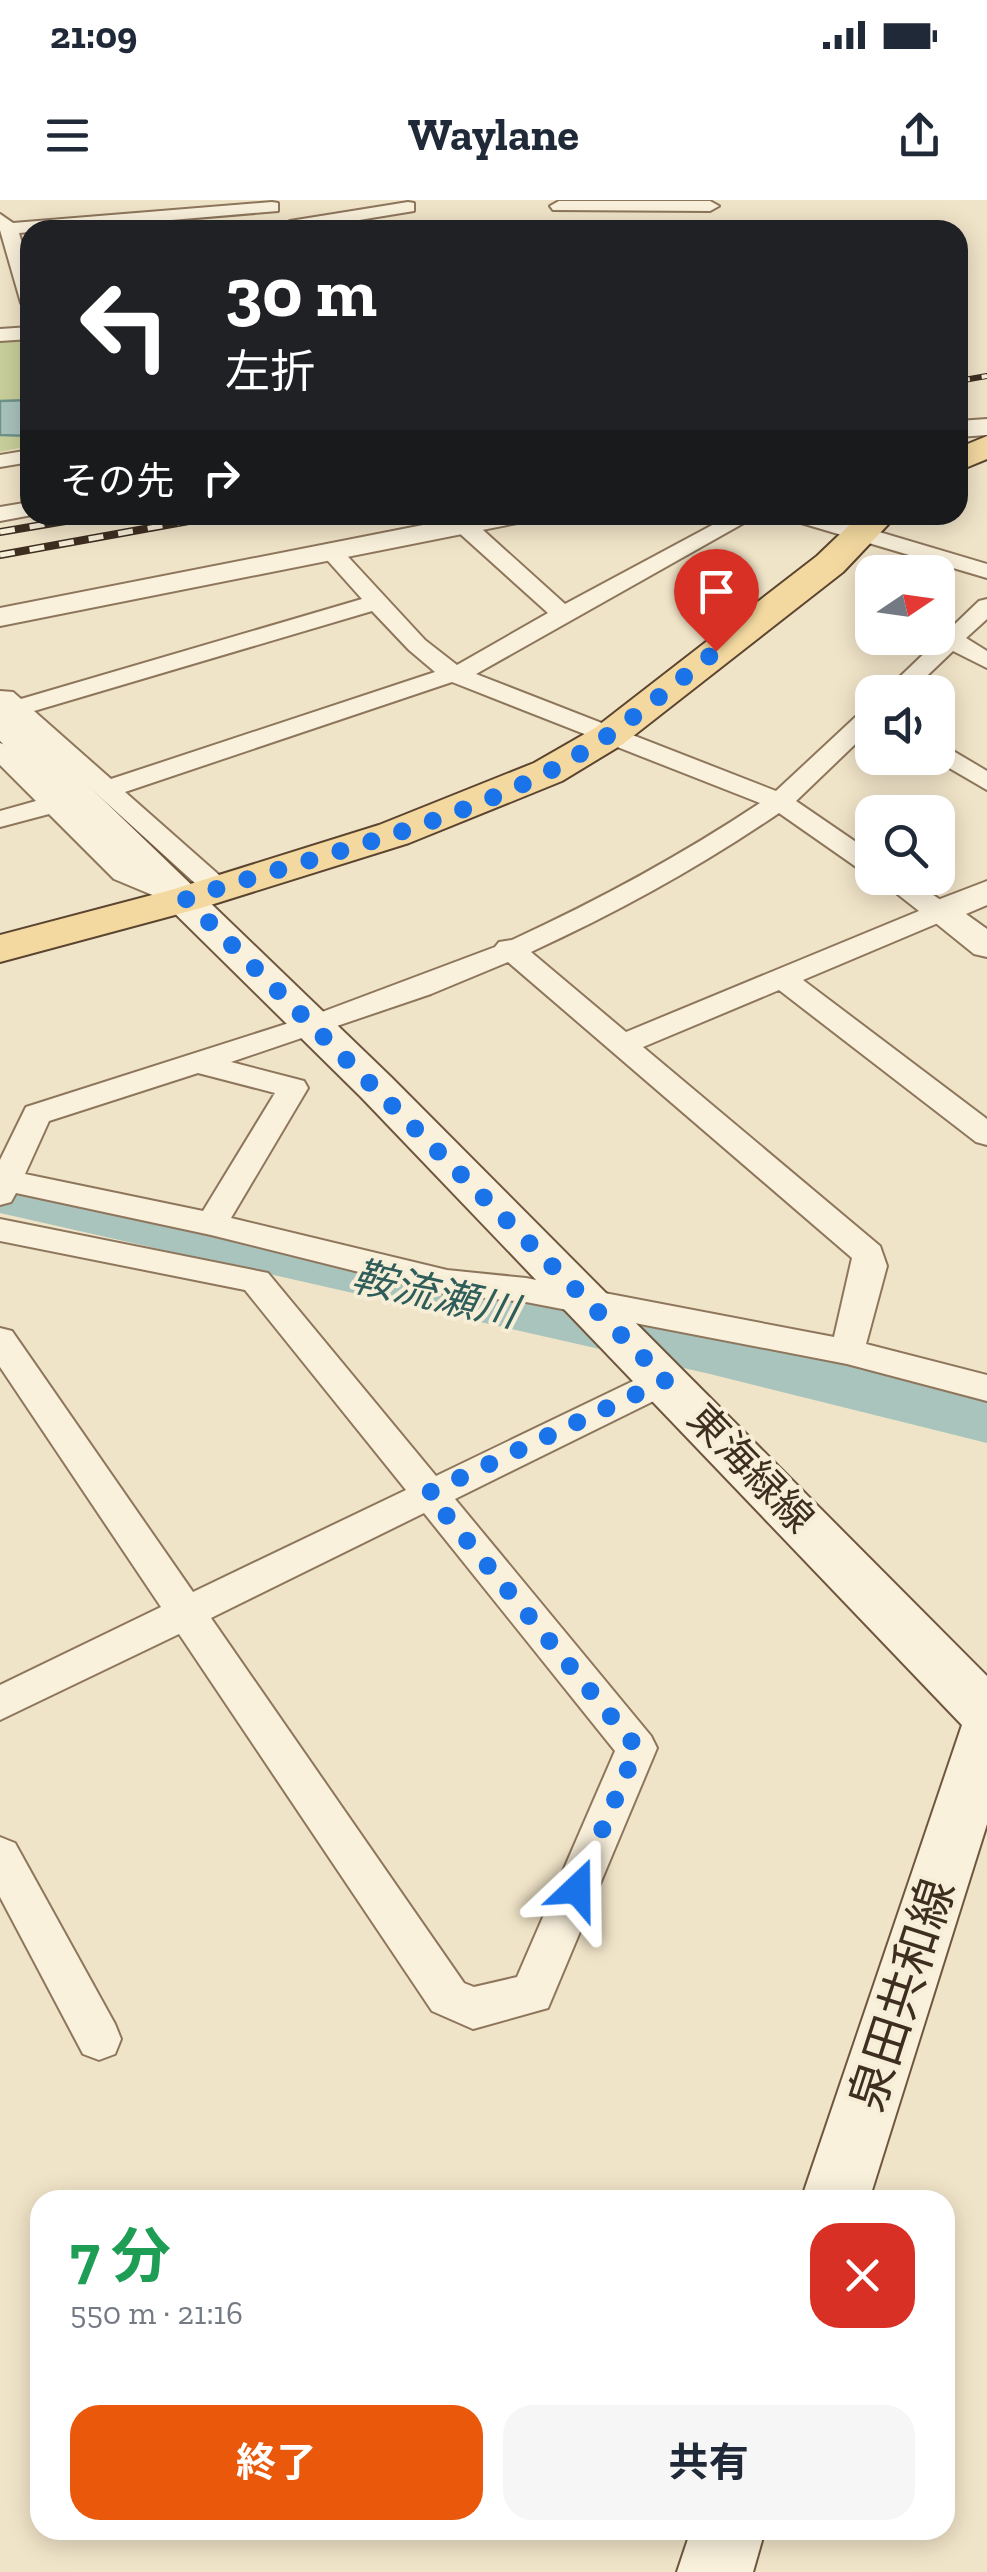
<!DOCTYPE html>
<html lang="ja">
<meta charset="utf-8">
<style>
:root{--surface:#fff;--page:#f6f6f7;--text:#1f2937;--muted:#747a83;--accent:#ea580c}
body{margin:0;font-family:"Zilla Slab","Noto Sans JP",serif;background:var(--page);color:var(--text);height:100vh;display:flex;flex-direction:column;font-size:38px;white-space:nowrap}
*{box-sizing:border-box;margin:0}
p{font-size:32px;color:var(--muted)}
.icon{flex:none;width:55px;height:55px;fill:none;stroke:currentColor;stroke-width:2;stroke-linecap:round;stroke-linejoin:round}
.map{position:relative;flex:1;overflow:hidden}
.details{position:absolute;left:30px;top:1990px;width:925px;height:350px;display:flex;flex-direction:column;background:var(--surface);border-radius:30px;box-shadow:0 5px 25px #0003}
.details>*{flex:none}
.banner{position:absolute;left:20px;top:20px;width:948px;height:305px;border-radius:30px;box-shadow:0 5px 25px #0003;background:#202124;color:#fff;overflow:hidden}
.needle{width:65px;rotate:77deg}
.controls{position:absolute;left:855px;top:355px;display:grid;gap:20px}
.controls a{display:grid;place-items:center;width:100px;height:100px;border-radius:20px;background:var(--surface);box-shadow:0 5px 25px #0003;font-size:50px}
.pin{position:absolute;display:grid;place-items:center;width:85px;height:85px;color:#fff;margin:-102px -42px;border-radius:50% 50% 50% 0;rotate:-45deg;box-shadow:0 0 10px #0007}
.pin .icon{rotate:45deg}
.me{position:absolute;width:110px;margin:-55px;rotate:23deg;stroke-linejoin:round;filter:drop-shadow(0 0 8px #0008)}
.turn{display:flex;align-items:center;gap:35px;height:210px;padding:0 40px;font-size:45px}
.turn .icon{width:130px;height:130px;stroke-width:2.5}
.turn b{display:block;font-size:70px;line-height:85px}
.then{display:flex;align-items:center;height:95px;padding:0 40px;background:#0003;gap:20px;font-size:38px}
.round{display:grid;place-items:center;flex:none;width:105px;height:105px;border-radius:30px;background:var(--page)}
.headline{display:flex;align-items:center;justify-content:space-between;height:170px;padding:0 40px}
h1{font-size:60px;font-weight:700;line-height:75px;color:#1e9e55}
.button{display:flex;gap:20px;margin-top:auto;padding:20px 40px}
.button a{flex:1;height:115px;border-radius:30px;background:var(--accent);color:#fff;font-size:40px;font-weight:700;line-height:115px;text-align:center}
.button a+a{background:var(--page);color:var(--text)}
.status{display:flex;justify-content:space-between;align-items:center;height:70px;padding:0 50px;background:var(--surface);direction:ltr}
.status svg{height:28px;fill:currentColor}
header{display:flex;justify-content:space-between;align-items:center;height:130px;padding:0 40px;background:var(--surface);font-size:45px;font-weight:700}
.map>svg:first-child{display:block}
</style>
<div class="status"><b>21:09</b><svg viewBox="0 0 49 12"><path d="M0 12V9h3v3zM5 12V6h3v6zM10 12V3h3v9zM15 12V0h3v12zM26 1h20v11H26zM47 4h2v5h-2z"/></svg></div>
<header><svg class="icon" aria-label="menu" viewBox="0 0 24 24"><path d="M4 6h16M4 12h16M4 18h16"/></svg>Waylane<svg class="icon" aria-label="share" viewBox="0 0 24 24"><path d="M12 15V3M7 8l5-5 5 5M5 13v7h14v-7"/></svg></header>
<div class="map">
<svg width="987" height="2372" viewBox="0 0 987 2372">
<rect width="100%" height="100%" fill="#f0e4c8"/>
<path fill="#c9cf9b" d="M26,136L30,142V246L0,252V138Z"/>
<path fill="#a9c4bc" stroke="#6f938a" stroke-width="2.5" d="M30,200V236L0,235V201Z"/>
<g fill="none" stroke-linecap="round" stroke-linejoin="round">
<path fill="#a9c4bc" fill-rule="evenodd" d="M0,977L710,1132L987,1197V1243L710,1174L0,1013Z"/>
<g stroke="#8d765c" stroke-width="4">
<g id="minor">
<path d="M559,1H710L719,6L710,11L553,10L550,6Z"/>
<path d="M272,2L278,3V11L19,33L30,71V109L21,103L0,30V14L13,23Z"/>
<path d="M408,2L414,3V11L298,30L281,26L290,21Z"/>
<path d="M30,127V139L0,141V129Z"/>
<path d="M30,250V262L0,267V255Z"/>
<path d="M30,302L32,315L0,321V307Z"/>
<path d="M731,315H758L476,474L776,591L863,510L872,508V528L796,601L872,653V673L862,671L779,613C700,667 618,712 531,752L626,832L919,711L877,678H907L950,706L954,712L950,718L803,780L987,919V945L976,942L779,790L643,847L880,1046L887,1066L866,1144L987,1175V1201L847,1164L526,1102L447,1094L211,1035L16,993L11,1002L0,1005V960L26,907L314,815L495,747L499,742L512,740C599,700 680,656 760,603L452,482L125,592L227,682L231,688L227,694H207L12,517L0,520V491L13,492L21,499L362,399L320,352L331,345L339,347L425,440L457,465L548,413L457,331L454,326L457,321H473L565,404ZM372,411L409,450L435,472L111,579L34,511ZM508,762L852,1058L834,1137L526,1078L447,1070L231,1018L308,888L304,881L231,862L431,794ZM198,873L275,893L203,1011L25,974L49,921Z"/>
<path d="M788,315H822L987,364V378L791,320Z"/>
<path d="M987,399V419L966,438L987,451V468L953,451L910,492H884L979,401Z"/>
<path d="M938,542L987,571V590L932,558H938Z"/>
<path d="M0,543L9,546L134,667L194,692L198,698L194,704H174L114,679L49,614L0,627V611L36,601L0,565Z"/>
<path d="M0,1019L268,1073L436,1276L654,1171L666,1167L678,1171L683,1180L678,1189L455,1299L651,1536L657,1548L548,1808L473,1829L432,1811L179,1434L0,1520V1485L161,1407L0,1167V1128L12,1131L193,1392L406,1290L245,1090L0,1041ZM424,1313L615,1551L517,1777L474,1787L464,1783L211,1418Z"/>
<path d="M0,1637L15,1643L115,1824L121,1839L115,1854L99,1860L83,1854L0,1697Z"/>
</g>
</g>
<g stroke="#8d765c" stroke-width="4">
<g id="tertiary">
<path d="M987,219V235L958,237V221Z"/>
<path d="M474,315H531L517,323L0,426V408Z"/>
<path d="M987,681V705L966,714L987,729V757L974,754L922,712L927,704Z"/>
</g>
</g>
<g stroke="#6f573f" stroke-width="4">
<g id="secondary">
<path d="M0,510L13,513L391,877L987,1476V1624L869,2000H801L962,1525L361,897L0,541Z"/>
<path d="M691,2330H765L753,2372H677Z"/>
</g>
</g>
<g stroke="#5b4430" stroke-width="4">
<g id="primary">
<path d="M987,236V259L958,271V248Z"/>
<path d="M860,315H897L843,372L623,544L562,581L409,643L201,708L0,762V735L171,690L379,625L534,563L595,528L817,356Z"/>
</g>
</g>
<use href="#minor" fill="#faf1dc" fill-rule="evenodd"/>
<use href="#tertiary" fill="#faf1dc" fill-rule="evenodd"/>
<use href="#secondary" fill="#faf1dc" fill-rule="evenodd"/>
<use href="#primary" fill="#f3d9a0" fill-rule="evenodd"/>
<g stroke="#3d2e20" stroke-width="6">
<path id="rail-far1" d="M958,181L987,176"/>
</g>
<g stroke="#3d2e20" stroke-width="8">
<g id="rail">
<path d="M0,332L101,315"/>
<path d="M0,355L222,315"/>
</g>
</g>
<use href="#rail-far1" stroke="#f7eed8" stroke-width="4" stroke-dasharray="12" stroke-linecap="butt"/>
<use href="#rail" stroke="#f7eed8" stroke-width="5" stroke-dasharray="15" stroke-linecap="butt"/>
</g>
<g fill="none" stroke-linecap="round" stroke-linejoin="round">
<path stroke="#1a73e8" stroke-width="18" stroke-dasharray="0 32.4" d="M577,1689L637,1548L428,1293L666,1180L186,699C307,658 434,630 548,572C610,540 662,494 716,451"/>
</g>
<g text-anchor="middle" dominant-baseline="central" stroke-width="8" stroke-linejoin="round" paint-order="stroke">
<g font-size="40" fill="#3d2e20" stroke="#f7eed8">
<text transform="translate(751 1268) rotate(46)">東海緑線</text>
</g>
<g font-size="42" font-style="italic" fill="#2f5d5a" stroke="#f7eed8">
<text transform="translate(435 1094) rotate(13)">鞍流瀬川</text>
</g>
<g font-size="48" fill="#3d2e20" stroke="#f7eed8">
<text transform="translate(902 1795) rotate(-72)">泉田共和線</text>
</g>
</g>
</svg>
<div class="controls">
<a><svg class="needle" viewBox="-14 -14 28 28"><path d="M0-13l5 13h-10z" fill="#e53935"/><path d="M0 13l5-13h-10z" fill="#747a83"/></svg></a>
<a><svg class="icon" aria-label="sound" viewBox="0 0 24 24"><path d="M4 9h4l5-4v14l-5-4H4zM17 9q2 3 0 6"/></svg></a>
<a><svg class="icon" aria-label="search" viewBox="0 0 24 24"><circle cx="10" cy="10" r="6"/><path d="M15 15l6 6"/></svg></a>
</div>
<div class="pin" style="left:716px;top:451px;background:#d93025"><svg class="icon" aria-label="arrive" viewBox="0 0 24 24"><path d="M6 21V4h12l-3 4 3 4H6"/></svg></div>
<svg class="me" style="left:577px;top:1689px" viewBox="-20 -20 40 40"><path d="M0-17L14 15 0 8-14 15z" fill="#1a73e8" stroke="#fff" stroke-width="4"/></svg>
<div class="banner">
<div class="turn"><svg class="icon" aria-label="left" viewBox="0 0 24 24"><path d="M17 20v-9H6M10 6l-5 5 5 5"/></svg><div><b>30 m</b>左折</div></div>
<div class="then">その先<svg class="icon" aria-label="right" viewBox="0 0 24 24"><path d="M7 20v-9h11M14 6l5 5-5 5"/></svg></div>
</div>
<section class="details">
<div class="headline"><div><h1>7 分</h1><p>550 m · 21:16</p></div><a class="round" style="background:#d93025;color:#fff"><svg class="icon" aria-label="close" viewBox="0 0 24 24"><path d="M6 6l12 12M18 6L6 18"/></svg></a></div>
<div class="button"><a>終了</a><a>共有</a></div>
</section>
</div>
